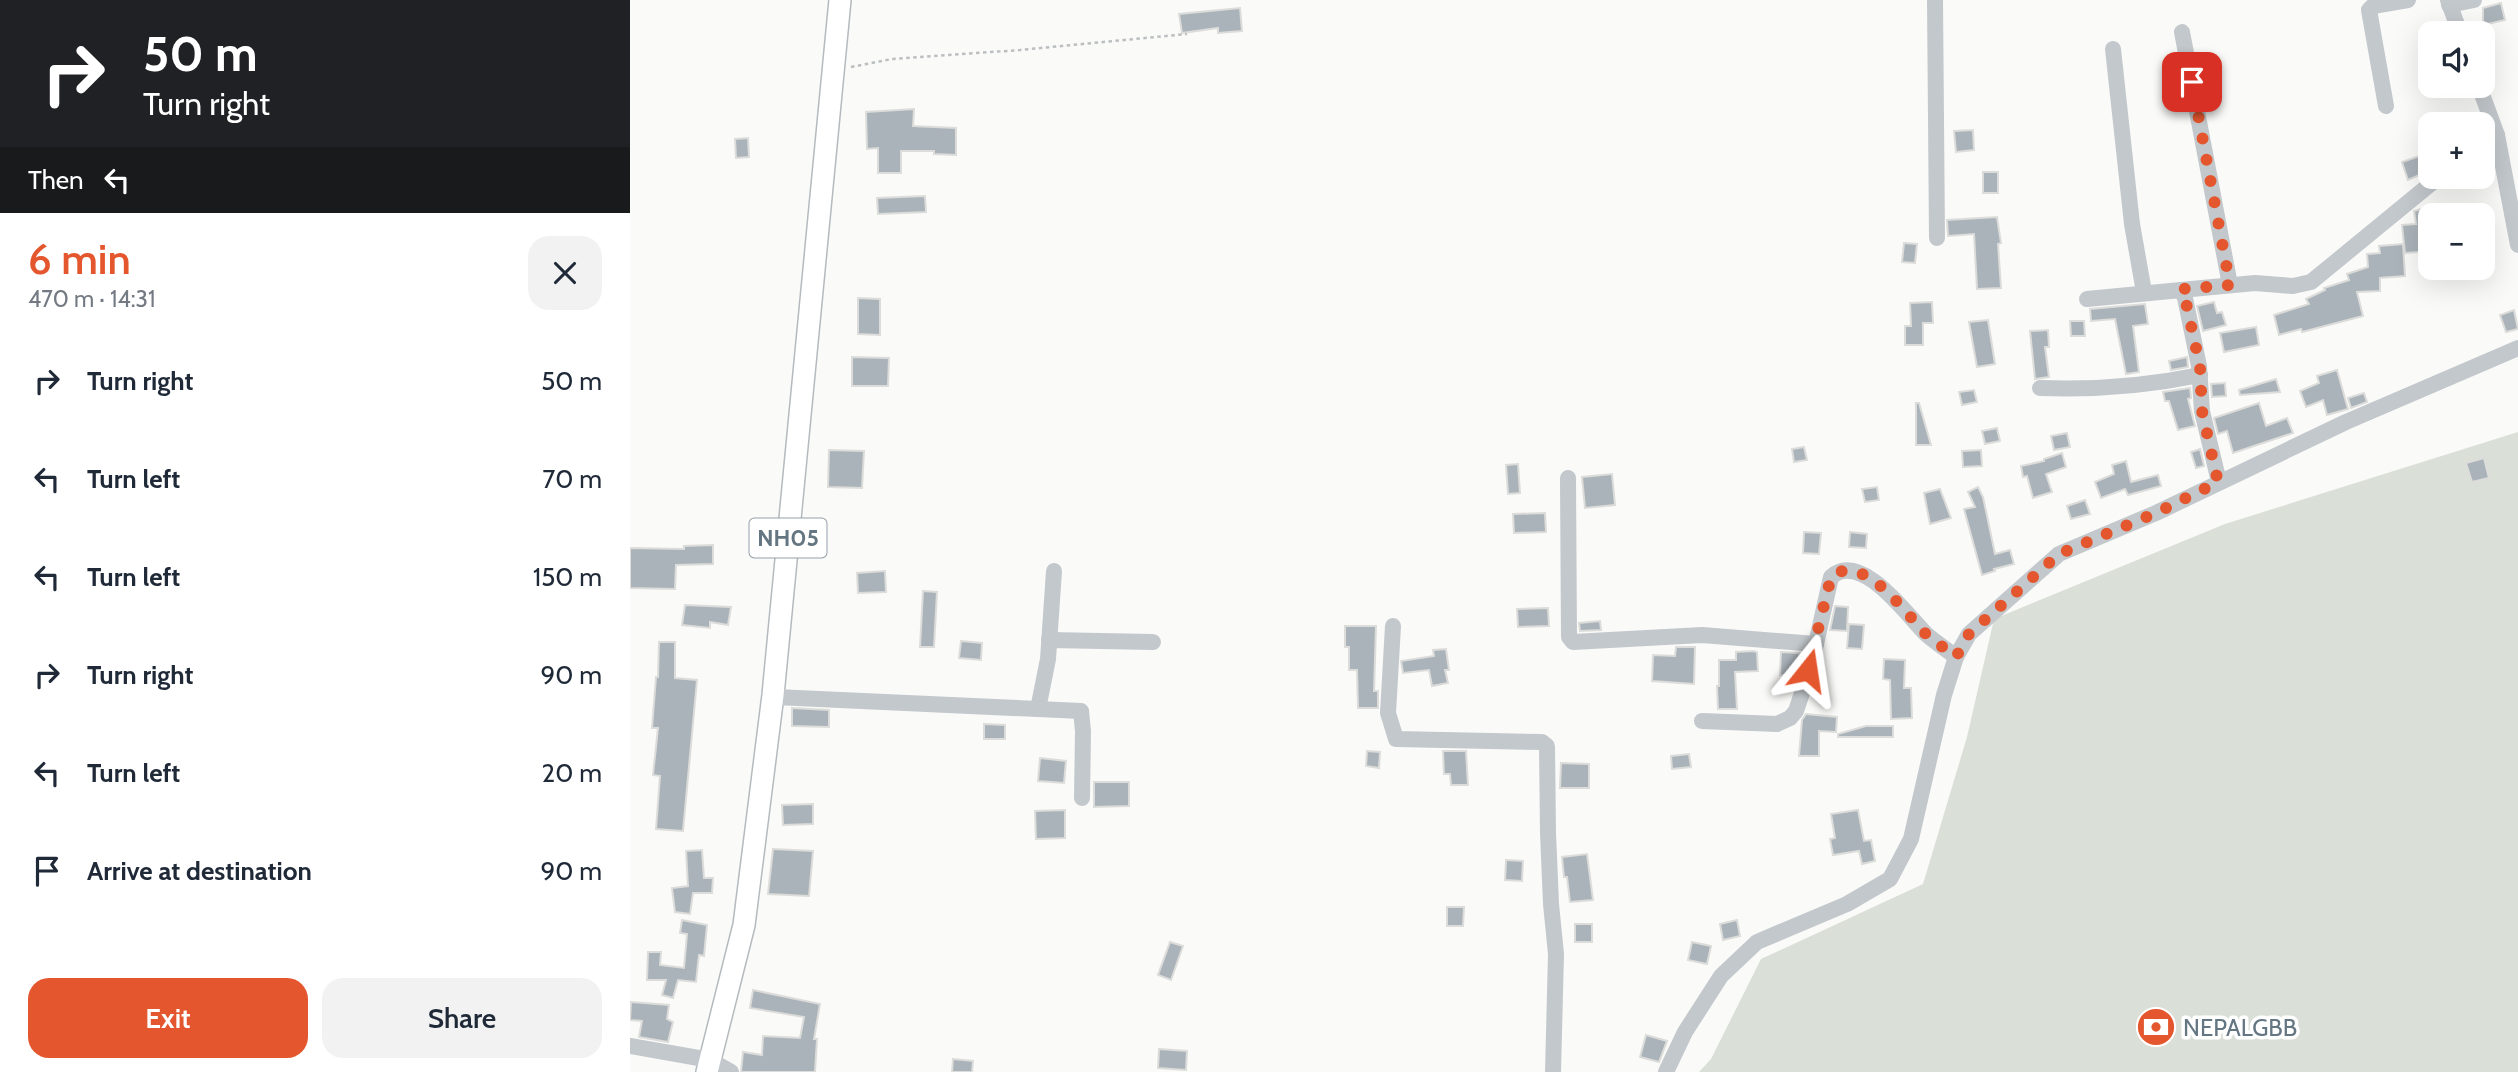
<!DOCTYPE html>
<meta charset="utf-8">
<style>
:root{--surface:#fff;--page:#f2f2f3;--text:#1f2937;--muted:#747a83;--accent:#e4572e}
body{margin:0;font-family:Cabin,sans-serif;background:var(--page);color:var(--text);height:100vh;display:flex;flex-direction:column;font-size:26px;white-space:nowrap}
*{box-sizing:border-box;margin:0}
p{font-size:23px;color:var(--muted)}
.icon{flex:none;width:38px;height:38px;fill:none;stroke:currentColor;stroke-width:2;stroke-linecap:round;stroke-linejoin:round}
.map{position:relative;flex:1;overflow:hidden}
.details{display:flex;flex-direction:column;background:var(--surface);width:630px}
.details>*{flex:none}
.hud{background:#202124;color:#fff;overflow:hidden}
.controls{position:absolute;left:1788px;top:21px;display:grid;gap:14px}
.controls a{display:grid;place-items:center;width:77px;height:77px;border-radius:14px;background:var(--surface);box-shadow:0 7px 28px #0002;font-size:35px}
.pin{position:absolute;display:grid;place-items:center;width:60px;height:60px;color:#fff;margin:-30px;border-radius:14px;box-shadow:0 4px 10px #0006}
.me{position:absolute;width:77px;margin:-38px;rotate:15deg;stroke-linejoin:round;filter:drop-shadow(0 0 5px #0008)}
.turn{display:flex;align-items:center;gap:24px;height:147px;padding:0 28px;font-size:32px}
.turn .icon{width:91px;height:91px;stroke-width:2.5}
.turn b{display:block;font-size:49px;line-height:60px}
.then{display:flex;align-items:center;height:66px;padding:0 28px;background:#0003;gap:14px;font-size:26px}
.round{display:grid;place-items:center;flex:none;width:74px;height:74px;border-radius:21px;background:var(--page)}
.overview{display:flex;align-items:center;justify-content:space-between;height:119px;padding:0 28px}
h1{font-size:42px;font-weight:600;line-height:52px;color:var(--accent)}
.action{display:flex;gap:14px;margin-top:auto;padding:14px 28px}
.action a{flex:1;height:80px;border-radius:21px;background:var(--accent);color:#fff;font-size:28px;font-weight:600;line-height:80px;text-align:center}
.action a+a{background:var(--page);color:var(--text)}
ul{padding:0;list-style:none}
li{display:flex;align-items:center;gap:21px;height:98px;padding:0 28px}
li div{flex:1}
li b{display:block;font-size:26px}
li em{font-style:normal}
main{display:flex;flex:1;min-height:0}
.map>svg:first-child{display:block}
</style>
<main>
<section class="details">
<div class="hud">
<div class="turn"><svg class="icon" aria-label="right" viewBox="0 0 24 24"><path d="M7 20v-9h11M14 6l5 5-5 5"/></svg><div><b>50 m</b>Turn right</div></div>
<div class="then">Then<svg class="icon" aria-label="left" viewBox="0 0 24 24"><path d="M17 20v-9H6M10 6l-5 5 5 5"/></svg></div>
</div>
<div class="overview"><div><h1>6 min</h1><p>470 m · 14:31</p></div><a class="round"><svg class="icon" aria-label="close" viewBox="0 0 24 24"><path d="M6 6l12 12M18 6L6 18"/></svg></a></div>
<ul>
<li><svg class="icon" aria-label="right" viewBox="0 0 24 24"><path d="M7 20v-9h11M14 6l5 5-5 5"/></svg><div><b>Turn right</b></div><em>50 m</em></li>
<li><svg class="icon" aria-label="left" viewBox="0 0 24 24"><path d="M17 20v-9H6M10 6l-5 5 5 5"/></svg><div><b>Turn left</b></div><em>70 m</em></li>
<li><svg class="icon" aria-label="left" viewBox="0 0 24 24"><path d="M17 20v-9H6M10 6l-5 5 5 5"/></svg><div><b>Turn left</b></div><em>150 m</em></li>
<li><svg class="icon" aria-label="right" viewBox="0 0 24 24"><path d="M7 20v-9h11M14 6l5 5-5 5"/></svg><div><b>Turn right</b></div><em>90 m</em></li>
<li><svg class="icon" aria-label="left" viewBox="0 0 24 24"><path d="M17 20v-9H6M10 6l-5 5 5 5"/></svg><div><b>Turn left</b></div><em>20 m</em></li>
<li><svg class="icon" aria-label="arrive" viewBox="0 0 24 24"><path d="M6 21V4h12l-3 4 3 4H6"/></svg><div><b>Arrive at destination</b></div><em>90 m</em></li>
</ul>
<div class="action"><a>Exit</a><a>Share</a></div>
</section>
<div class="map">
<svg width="1888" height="1072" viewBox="0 0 1888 1072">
<rect width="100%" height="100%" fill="#fafaf8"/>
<path fill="#dadfd7" d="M1888,432V1072H1069L1081,1059L1131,959L1293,884L1337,737L1364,619L1595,524Z"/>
<g fill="#aab3b9" stroke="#dcdcda" stroke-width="2">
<path d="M1871,3L1875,20L1853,25V8Z"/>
<path d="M610,8L612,31L588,33V28L552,33L549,14Z"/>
<path d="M284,109L283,126L326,128V155L304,154V151H271V173H248V148L237,149L236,112Z"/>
<path d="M1343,130L1344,150L1326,152L1324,131Z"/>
<path d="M118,138L119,157L106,158L105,139Z"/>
<path d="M1801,152V170L1778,180L1772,162Z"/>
<rect x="1353" y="172" width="15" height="21"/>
<path d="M295,196L296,212L248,214L247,198Z"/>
<path d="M1795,208L1801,251L1775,253L1772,225L1786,224L1784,211Z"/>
<path d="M1367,217L1371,243L1368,244L1371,288L1347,289L1344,234L1318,236L1317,220Z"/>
<path d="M1274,243L1287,244L1285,263L1272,262Z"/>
<path d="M1773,244L1775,276L1750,278V291L1727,292L1733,316L1672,332L1671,329L1649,335L1644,315L1679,304L1676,299L1695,290L1694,288L1719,280L1717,274L1738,267L1737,254L1750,253L1749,246Z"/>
<path d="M228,298L250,299V335L228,334Z"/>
<path d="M1302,302L1303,323H1293V345H1275V326H1281L1280,303Z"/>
<path d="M1584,302L1587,313L1592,312L1596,325L1573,331L1567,306Z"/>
<path d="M1515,304L1518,324L1503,326L1509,372L1496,374L1485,319L1461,321L1460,309Z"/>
<path d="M1884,310L1888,329L1876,332L1870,315Z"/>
<path d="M1358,320L1365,364L1347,367L1339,322Z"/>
<path d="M1440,321H1454L1455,336H1441Z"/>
<path d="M1626,327L1629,345L1594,352L1590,333Z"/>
<path d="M1418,330L1419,347H1415L1419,377L1405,379L1400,331Z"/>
<path d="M222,357L259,358L258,386H222Z"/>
<path d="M1557,357L1558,367L1541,370L1539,361Z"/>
<path d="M1707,370L1718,409L1697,415L1693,400L1676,407L1670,391L1689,383L1687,376Z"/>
<path d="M1646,379L1650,392L1610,395L1609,390Z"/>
<path d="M1595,383L1596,396L1582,397L1581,384Z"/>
<path d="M1560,388L1561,398L1558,399L1565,426L1548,430L1539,401H1535L1533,392Z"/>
<path d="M1344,390L1347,402L1332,405L1329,392Z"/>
<path d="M1734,393L1737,402L1721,408L1718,398Z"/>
<path d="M1286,403H1289L1301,445H1286Z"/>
<path d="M1629,403L1636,426L1657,418L1663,433L1603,453L1597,431L1588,434L1584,418Z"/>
<path d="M1367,428L1370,441L1355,444L1352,431Z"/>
<path d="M1437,433L1440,447L1424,450L1421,436Z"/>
<path d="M1174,447L1177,460L1164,462L1162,449Z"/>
<path d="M1570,449L1574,466L1566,468L1561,452Z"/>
<path d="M199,450L234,451L232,488L198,487Z"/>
<path d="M1351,450L1352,466L1333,467L1332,451Z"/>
<path d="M1432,453L1436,467L1416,474L1422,492L1403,498L1397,476L1393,477L1391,466L1414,461V459Z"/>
<path d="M1854,458L1859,478L1842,482L1836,463Z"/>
<path d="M1496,461L1501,482L1528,475L1531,486L1498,495L1495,489L1471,498L1465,482L1484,474L1482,465Z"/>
<path d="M888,464L890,493L878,494L876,465Z"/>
<path d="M982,474L985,505L955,508L952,477Z"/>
<path d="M1247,487L1249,500L1235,502L1232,489Z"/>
<path d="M1348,487L1353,497L1365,554L1380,550L1384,564L1364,569L1365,571L1352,575L1334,509L1345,507L1338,492Z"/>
<path d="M1310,489L1321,518L1300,524L1294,493Z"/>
<path d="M1455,500L1460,514L1441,519L1437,506Z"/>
<path d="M915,513L916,532L884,533L883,514Z"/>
<path d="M1174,532L1191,533L1189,554L1173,553Z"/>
<path d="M1220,532L1237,534L1236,548L1219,547Z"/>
<path d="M83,545V564L46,565L45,589L0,588V548L54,549V546Z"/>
<path d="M255,571L256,592L228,593L227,573Z"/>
<path d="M293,591L307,592L304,647H290Z"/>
<path d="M55,605L101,607L98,625L80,622V628L52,625Z"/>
<path d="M1205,606L1218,607L1217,631L1200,630Z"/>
<path d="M918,608L919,626L888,627L887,609Z"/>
<path d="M970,621L971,630L950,631L949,623Z"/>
<path d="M1219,624L1234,625L1232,649L1217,648Z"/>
<path d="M715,626H746L744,691H748V708H728L727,670H719V647H715Z"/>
<path d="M331,641L352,643L351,660L329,658Z"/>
<path d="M29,642H45V678L67,680L53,831L26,829L30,776L23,775L28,728H22L26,677H28Z"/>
<path d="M1046,647H1065L1064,684L1022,681L1023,655L1045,656Z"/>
<path d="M816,649L819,670H815L818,683L802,686L799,670L773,673L771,661L804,656L803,650Z"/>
<path d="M1123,651L1127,652L1128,671L1105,672L1107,709H1088L1087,686H1089V660H1106V652Z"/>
<path d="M1151,652L1170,653L1166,675H1150Z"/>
<path d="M1254,659L1275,660L1274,688H1281L1282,718L1261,719L1260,680L1253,679Z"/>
<path d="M162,708L199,710V727L162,726Z"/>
<path d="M1176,714L1207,717L1206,732L1189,731V756H1169L1172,720Z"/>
<path d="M354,724L375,725V739H354Z"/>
<path d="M1236,726H1263V737H1208V734Z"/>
<path d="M737,751L750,752L749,768L736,766Z"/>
<path d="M813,751H836L838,785H821L820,774H814Z"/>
<path d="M1059,754L1061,767L1042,769L1041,756Z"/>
<path d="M410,758L436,761L434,783L408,781Z"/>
<path d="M931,763L959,764V788H930Z"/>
<path d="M464,782H499V806L464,807Z"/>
<path d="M183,804V824L153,825L152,805Z"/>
<path d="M435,810V838L406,839L405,811Z"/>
<path d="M1228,810L1234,841L1241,840L1245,861L1232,864L1229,851L1203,855L1200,839L1205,838L1201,814Z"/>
<path d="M143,849L183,851L179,896L138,894Z"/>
<path d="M72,850L74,878H83L82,893H63L60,914L45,912L42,888L58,886L56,851Z"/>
<path d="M957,854L963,900L940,902L937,877H934L932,857Z"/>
<path d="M876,860L893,861L892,881L875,880Z"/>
<path d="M817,907H834L833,926H817Z"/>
<path d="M52,920L77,925L74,956L69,955L66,982L48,980L43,998L32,995L36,980H17L18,952H31L30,965L54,968L57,934L50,933Z"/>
<path d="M1107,920L1110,936L1093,940L1090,924Z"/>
<rect x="945" y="924" width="17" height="18"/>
<path d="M540,942L553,946L541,980L528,975Z"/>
<path d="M1062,942L1081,946L1077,964L1058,960Z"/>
<path d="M123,990L190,1004L184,1039H187L185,1072H111L113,1052L132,1055L133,1036L170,1038L174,1017L120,1008Z"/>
<path d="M1,1002L39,1005L37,1019L43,1022L38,1042L9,1037L12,1021L0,1020Z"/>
<path d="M1016,1035L1037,1041L1029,1062L1010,1057Z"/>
<path d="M529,1049L557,1051L556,1070L528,1068Z"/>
<path d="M323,1059L343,1061L342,1072H322Z"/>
</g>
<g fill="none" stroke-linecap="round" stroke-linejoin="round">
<g stroke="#b5babe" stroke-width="24">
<path id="major" d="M77,1072L114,925L143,695L210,0"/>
</g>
<path stroke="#bbbfc2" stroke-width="2.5" stroke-dasharray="3.5 3.5" stroke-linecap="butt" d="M221,67L262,59L390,50L557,34"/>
<g stroke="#c3c8cc" stroke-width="16">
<path d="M1305,0L1307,238"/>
<path d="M1818,0L1830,33"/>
<path d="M1819,5L1844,0"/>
<path d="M1552,32L1600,285"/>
<path d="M1483,49L1502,224L1514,292"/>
<path d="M1849,86L1867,135L1888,245"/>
<path d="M1756,106L1739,10L1743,6L1778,0"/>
<path d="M1853,147L1867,135"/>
<path d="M1551,290L1625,283L1663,286L1681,282L1809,177"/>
<path d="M1457,299L1551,290L1555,298L1569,366L1572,411L1589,482"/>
<path d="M1410,388C1464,390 1517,386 1570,375"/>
<path d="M938,478L939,637L943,642L1072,635L1186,644L1201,577C1231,550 1277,615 1296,634C1305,642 1316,649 1326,657"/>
<path d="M763,626L758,713L766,739L912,742L917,746L918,833L921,904L926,954L923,1072"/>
<path d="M419,640L523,642"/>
<path d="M143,695L145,697L451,711L453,731L452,798"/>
<path d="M408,709L418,659L424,571"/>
<path d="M1072,721L1147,724L1160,718L1166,711L1171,696L1186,644"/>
<path d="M0,1046L80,1060L101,1072"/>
<path d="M1036,1072L1055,1032L1091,976L1127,942L1217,904L1260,879L1281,839L1314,695L1326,657L1339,634L1429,554L1526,513L1716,422L1888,348"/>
</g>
<use href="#major" stroke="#fff" stroke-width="21"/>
</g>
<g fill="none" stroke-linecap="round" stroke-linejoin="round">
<path stroke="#e4572e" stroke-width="12" stroke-dasharray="0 21.6" d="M1178,670L1201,577C1232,550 1276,614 1296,634C1305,642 1316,649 1326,657L1339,634L1429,554L1526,513L1588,482L1572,411L1570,366L1555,298L1551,289L1600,285L1562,82"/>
</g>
<defs>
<g id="bank-disc" transform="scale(2.0125)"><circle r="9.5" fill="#e4572e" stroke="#fff"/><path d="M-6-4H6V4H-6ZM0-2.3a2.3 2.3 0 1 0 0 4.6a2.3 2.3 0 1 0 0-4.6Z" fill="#fff"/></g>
</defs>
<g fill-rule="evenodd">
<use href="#bank-disc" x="1526" y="1027"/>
</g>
<g text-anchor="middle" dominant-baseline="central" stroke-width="7" stroke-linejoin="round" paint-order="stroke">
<rect fill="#fff" stroke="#939fa8" stroke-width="2" x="119.5" y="518.5" width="77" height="39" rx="5"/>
<g font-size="23" font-weight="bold" fill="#657683">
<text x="158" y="538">NH05</text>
</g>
<g font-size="24" fill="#657683" stroke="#fff" text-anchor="start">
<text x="1553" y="1027">NEPALGBB</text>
</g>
</g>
</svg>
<div class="controls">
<a><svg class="icon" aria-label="sound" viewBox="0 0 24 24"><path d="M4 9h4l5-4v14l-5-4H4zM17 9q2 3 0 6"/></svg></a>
<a>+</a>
<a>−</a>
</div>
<div class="pin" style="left:1562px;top:82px;background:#d93025"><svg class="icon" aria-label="arrive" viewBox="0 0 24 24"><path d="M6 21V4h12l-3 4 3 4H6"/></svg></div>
<svg class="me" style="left:1178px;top:670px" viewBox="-20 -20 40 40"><path d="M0-17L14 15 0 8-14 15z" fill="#e4572e" stroke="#fff" stroke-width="4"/></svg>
</div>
</main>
